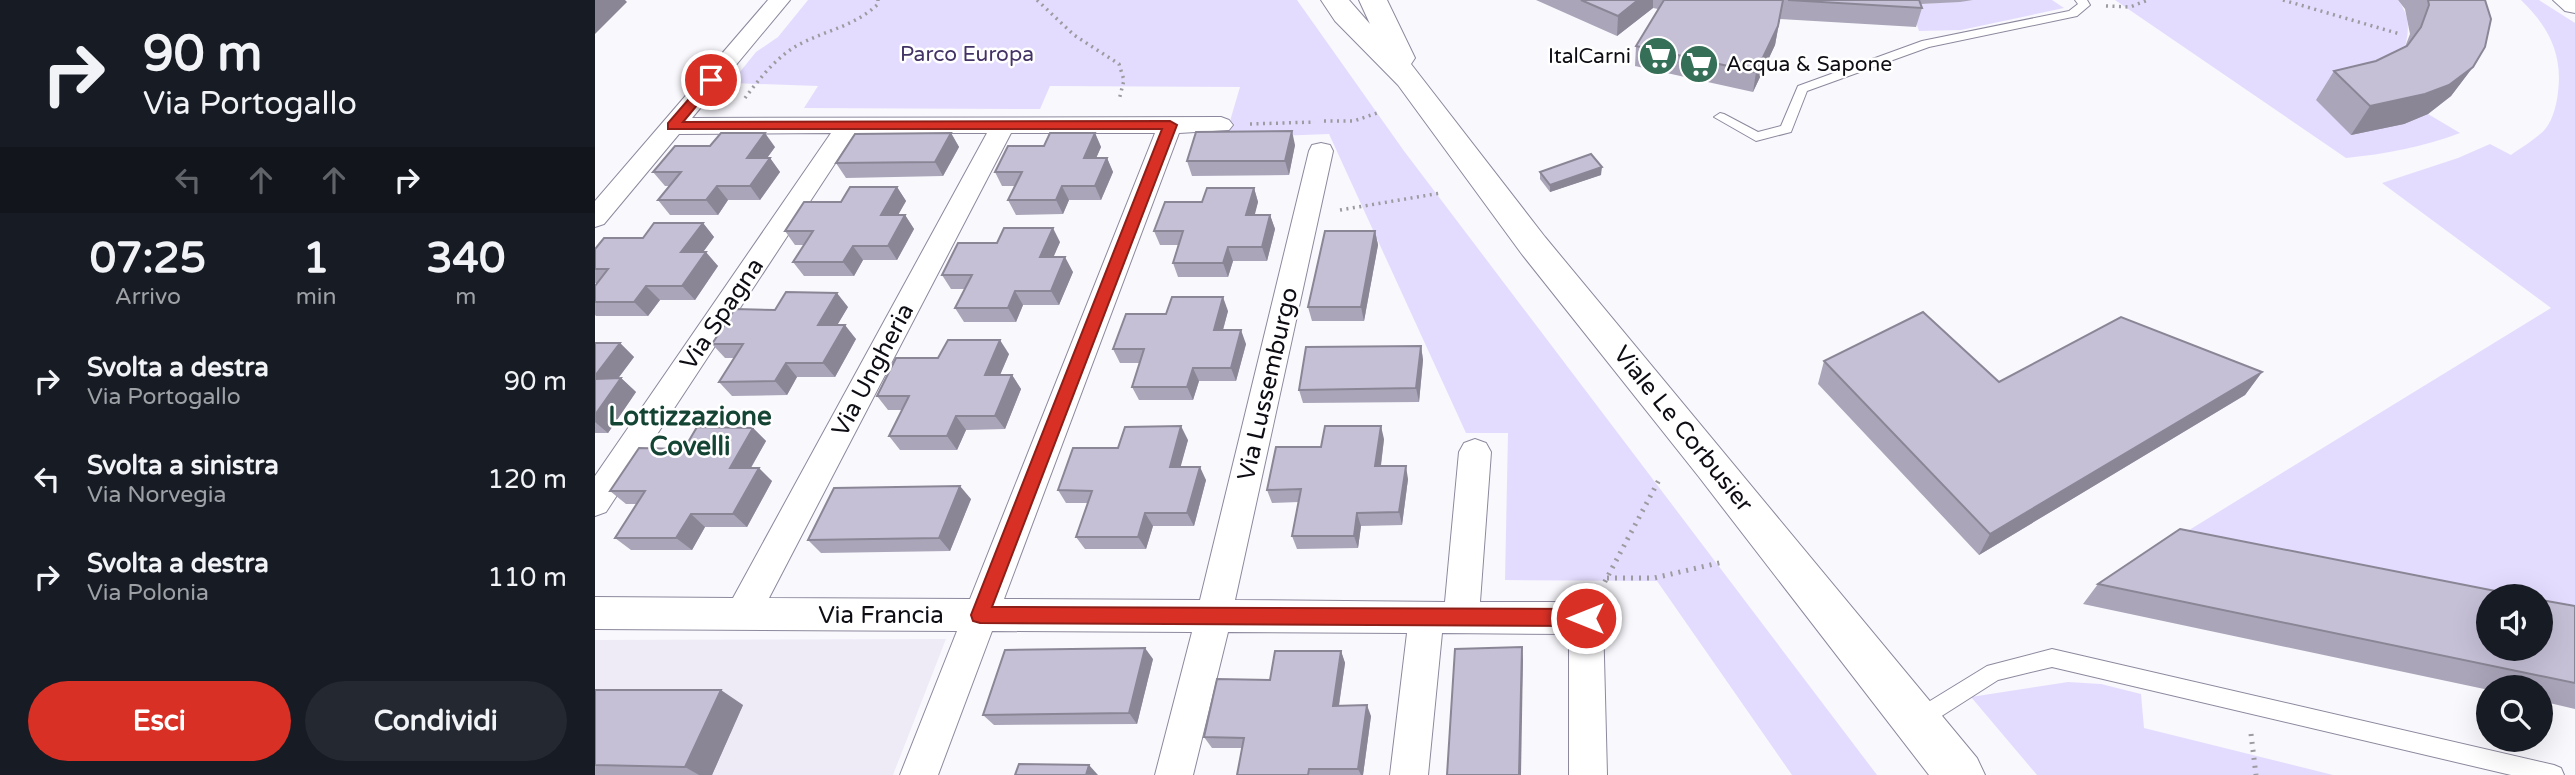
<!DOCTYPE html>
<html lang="it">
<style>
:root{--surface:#171b24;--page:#242831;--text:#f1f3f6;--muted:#9ea1a6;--accent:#d93025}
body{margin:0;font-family:"Varela Round",sans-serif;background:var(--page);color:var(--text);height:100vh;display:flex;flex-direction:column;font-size:26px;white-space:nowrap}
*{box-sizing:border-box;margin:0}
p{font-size:23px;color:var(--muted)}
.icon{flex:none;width:38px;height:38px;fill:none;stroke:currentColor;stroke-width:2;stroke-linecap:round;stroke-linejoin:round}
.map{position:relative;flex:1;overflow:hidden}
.sheet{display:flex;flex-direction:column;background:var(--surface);width:595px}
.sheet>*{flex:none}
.banner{background:#171b24;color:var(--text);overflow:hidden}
.controls{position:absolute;left:1881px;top:584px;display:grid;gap:14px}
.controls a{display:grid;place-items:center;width:77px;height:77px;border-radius:50%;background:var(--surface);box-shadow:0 7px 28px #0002;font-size:35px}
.pin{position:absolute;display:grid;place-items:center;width:60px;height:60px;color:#fff;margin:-30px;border:4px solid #fff;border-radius:50%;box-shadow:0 2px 7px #0007}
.me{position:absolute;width:77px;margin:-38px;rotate:270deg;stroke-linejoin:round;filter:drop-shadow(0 0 5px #0008)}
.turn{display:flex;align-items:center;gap:24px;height:147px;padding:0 28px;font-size:32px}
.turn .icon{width:91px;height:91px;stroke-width:2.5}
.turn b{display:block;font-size:49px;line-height:60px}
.lanes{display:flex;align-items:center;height:66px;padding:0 28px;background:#0003;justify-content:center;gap:35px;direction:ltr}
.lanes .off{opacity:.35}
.eta{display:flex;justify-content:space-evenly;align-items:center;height:119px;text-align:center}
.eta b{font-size:42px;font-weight:700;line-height:49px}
.action{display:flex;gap:14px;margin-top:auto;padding:14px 28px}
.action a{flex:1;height:80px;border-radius:42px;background:var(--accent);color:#fff;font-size:28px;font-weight:700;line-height:80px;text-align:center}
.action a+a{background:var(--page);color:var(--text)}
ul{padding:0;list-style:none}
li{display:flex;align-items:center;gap:21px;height:98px;padding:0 28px}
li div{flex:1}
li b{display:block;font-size:26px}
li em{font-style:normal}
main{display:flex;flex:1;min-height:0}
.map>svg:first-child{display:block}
</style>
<main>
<section class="sheet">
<div class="banner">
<div class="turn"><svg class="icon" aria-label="right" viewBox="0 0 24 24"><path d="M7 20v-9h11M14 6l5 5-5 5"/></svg><div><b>90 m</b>Via Portogallo</div></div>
<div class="lanes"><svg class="icon off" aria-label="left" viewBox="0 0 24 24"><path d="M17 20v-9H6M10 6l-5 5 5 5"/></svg><svg class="icon off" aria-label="ahead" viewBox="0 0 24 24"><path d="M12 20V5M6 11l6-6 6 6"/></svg><svg class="icon off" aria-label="ahead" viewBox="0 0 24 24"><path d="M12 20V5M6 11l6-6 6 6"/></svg><svg class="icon" aria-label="right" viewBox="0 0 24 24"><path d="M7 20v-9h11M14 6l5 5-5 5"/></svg></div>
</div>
<div class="eta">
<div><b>07:25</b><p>Arrivo</p></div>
<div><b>1</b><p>min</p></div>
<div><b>340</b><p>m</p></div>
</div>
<ul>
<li><svg class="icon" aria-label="right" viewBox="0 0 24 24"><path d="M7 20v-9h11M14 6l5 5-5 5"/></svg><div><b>Svolta a destra</b><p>Via Portogallo</p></div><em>90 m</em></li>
<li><svg class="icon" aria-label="left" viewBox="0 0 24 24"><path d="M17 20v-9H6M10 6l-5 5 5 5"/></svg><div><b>Svolta a sinistra</b><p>Via Norvegia</p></div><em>120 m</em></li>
<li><svg class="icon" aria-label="right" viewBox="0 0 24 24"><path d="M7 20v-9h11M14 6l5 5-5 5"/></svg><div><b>Svolta a destra</b><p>Via Polonia</p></div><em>110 m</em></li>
</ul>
<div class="action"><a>Esci</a><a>Condividi</a></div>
</section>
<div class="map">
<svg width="1980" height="775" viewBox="0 0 1980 775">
<rect width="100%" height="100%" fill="#f9f8fd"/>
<path fill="#eeebf7" d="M351,639L298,775H0V640Z"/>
<g fill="#e4dcfe">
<path d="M213,0H702L809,151L1282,775H1197L1062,581L910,580L913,433H871L734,134L630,138L645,87L455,86L445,109L209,108L223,86L136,83L161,52L183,37Z"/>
<path d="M1378,0H1457L1469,8L1366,30L1324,31L1315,5Z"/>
<path d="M1520,0H1803C1817,18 1814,36 1807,56L1833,114L1865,133C1828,147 1790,154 1751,158Z"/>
<path d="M1926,0H1944L1980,23V617L1946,610V597H1894L1586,535L1956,308L1787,183L1863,158L1895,144L1916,155C1927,147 1943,138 1951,128C1958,119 1962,103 1963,92C1968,54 1953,26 1926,0Z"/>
<path d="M1473,682L1506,684L1546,694L1549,728L1738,775H1442L1376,697Z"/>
</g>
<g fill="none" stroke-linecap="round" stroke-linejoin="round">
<g stroke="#8d889d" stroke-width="2">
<g id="service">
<path d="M1480,0H1492L1495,5L1482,16L1334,47L1212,91L1196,132L1161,141L1119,117L1125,113L1129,114L1163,132L1186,126L1203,86L1327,41L1474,11L1483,4Z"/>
<path d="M1457,649L1959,765L1966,768L1969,775H1916L1457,667L1403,680L1331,726L1324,728L1317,726L1314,719L1317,712L1392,666Z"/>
</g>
</g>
<g stroke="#8d889d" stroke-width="2">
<path id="minor" d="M173,0H195L97,118L626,117L634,120L638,125L634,130L584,133L409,599L605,600L714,151L717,145L726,143L735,145L738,151L640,600L850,602L864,452L869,443L880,439L891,443L896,452L885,602H991L1003,607L1008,618L1012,775H974V634L847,633L833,775H795L812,633L633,632L598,775H560L597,632L397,631L343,775H305L362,631L0,629V597L138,598L392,133H260L11,512L0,516V476L236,133L84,134L9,224L0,227V201ZM416,133H560L375,599L174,598Z"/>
</g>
<g stroke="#8d889d" stroke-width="2">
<g id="tertiary">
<path d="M726,0H754L775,24L764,0H792L820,58L816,64L950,237L1382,758L1390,775H1334L1104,477L926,253L803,85L740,21Z"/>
<path d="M1958,0H1980V13L1970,11Z"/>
</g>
</g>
<g stroke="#9c9ba0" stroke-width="3.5" stroke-dasharray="2 4.5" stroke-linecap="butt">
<path d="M442,0L479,35L524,64L529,80L524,100"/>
<path d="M1688,0L1805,34"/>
<path d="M1511,6L1535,7L1553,0"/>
<path d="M150,98C165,78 182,56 205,44C232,30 260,26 283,4V0"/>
<path d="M729,121H759L785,112"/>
<path d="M655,124L720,122"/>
<path d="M745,210L846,193"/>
</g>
<g stroke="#9c9ba0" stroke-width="5" stroke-dasharray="2 6" stroke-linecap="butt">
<path d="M1012,578H1059L1128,562"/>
<path d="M1006,589L1065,478"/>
<path d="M1656,734L1661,775"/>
</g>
<use href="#service" fill="#fff" fill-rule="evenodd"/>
<use href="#minor" fill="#fff" fill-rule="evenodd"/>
<use href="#tertiary" fill="#fff" fill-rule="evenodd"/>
</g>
<g fill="#aaa5b9">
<path d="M941,0H1378L1365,2L1326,4L1327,8L1321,27L1185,19L1180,45L1158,92L1040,66L1041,46L1063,9L1058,8L1022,36Z"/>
<path d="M1803,0H1890L1878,67L1856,96L1833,114L1809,124L1756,135L1721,100L1739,71L1781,61L1810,47L1815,34L1810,9Z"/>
<path d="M356,133L364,147L348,176L251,178L241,163Z"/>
<path d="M500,133L506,147L501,158H512L518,172L506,200H474L468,214L421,215L413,200L420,186H407L400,172L449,146Z"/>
<path d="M700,145L694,175L597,176L592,161Z"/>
<path d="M115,146L180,147L172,158H175L185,172L165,200H133L123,215H75L63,200L74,186H70L58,172Z"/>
<path d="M945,172L1006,175L955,192L945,179Z"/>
<path d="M302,187L311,201L303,215H310L319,229L302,260H268L259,276H209L198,262L209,245H200L190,231L246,202Z"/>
<path d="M659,188L663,202L659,215H675L680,229L672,261H638L633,277H583L578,263L583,245H565L559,231L607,202Z"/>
<path d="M108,223L119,237L108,252L123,266L100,300H65L53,316H1L0,315V286L2,283H0V249Z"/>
<path d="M780,231L783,245L769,321H717L713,307Z"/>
<path d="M465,242L458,257L478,272L464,305H428L421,322H369L360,308L370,289H356L347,275Z"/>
<path d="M253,307L242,325L261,339L240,377H202L192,395L137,396L124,382L139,358H130L117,344L180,310Z"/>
<path d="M633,311L628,330L651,344L641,381H604L598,400H544L537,387L545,363H525L518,349L571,314Z"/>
<path d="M0,343H25L39,357L23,378H26L41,392L13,433H0Z"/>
<path d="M826,346L828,360L824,402L708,403L704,390Z"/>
<path d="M414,354L405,375H417L426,389L410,429L371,430L362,450H305L294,436L308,410H293L282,396L343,358Z"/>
<path d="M1229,361L1404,382L1667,372L1650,395L1384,555L1223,384Z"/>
<path d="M158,428L171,441L156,468L177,481L152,527H110L97,550H36L20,538L42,504H31L15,491L89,449Z"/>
<path d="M789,439L786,466L813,479L807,525L766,526L763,548L702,549L697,536L704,502L677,503L672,490L726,447Z"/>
<path d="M593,440L585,467L611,480L599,526H558L551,549H490L481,537L493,503H471L463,490L523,448Z"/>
<path d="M376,499L355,551L226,553L213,540Z"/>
<path d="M1503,584L1980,606V709L1946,701V688H1894V690L1488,604Z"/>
<path d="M746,651L750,663L744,706L776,716L768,775H642L647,748H617L609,737L675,680Z"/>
<path d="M558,659L542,724L399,725L388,715Z"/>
<path d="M0,690L148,705L117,775H0Z"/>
</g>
<g fill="#8b8696">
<path d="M0,0H30L32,2L0,34Z"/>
<path d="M1043,0H1058V8L1022,36L1023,16Z"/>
<path d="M1188,0L1180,45L1158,92L1161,72Z"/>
<path d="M1878,67L1856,96L1833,114L1809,124L1756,135L1775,106Z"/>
<path d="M697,131L700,145L694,175L690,161Z"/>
<path d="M170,133L180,147L162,172L152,158Z"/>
<path d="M356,133L364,147L348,176L340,162Z"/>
<path d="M500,133L506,147L495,172L489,158Z"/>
<path d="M175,158L185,172L165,200L155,186Z"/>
<path d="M512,158L518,172L506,200L500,186Z"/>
<path d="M1007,167L1006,175L955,192V185Z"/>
<path d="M122,186L133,200L123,215L111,200Z"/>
<path d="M467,186L474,200L468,214L461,200Z"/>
<path d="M302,187L311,201L295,229L286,215Z"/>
<path d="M659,188L663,202L656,230L651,215Z"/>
<path d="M310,215L319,229L302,260L293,246Z"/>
<path d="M675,215L680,229L672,261L667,247Z"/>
<path d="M108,223L119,237L98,266L86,252Z"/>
<path d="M458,228L465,242L452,272L445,257Z"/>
<path d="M780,231L783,245L769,321L766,307Z"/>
<path d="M258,246L268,260L259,276L248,262Z"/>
<path d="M633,247L638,261L633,277L628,263Z"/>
<path d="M111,252L123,266L100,300L87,286Z"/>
<path d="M470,257L478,272L464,305L456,291Z"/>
<path d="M51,286L65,300L53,316L39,302Z"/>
<path d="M420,291L428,305L421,322L413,308Z"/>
<path d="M242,293L253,307L234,339L223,325Z"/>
<path d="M628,297L633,311L624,344L619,330Z"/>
<path d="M250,325L261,339L240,377L228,363Z"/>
<path d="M646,330L651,344L641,381L636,368Z"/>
<path d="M405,340L414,354L399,389L390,375Z"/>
<path d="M25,343L39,357L13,392L0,380V376Z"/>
<path d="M826,346L828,360L824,402L821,388Z"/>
<path d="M191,363L202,377L192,395L180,381Z"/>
<path d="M598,368L604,381L598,400L592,387Z"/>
<path d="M1667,372L1650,395L1384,555L1395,534Z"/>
<path d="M417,375L426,389L410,429L400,416Z"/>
<path d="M26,378L41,392L13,433L0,422V415Z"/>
<path d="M361,416L371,430L362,450L352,436Z"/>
<path d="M586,426L593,440L582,480L575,467Z"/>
<path d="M786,426L789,439L784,479L780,466Z"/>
<path d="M158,428L171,441L148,481L135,468Z"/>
<path d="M811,466L813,479L807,525L804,512Z"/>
<path d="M605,467L611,480L599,526L592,513Z"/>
<path d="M164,468L177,481L152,527L138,514Z"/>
<path d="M365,486L376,499L355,551L344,538Z"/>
<path d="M550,513L558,526L551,549L543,537Z"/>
<path d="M762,513L766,526L763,548L759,536Z"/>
<path d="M96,514L110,527L97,550L81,538Z"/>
<path d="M927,647L928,659L926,775H924Z"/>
<path d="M550,648L558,659L542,724L534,713Z"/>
<path d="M746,651L750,663L742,717L738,706Z"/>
<path d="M126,690L148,705L117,775H104L90,767Z"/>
<path d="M772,705L776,716L768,775H766L763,769Z"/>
<path d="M494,765L503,775H491Z"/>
</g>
<g fill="#c6c0d7" stroke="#8b8696" stroke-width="2">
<path d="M986,0H1043L1023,16Z"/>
<path d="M1069,0H1188L1183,26L1161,72L1041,46Z"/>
<path d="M1193,0H1324L1327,8Z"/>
<path d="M1833,0H1890L1896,19L1890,47L1878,67L1854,85L1830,94L1775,106L1739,71L1781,61L1812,46L1826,27L1834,5Z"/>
<path d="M697,131L690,161H592L601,132Z"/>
<path d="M126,133H170L152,158H175L155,186H122L111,200H63L86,172H58L80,146H115Z"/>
<path d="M356,133L340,162L241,163L260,134Z"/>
<path d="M455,133H500L489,158H512L500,186H467L461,200H413L427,172H400L413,146H449Z"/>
<path d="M996,154L1007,167L955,185L945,172Z"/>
<path d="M255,187H302L286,215H310L293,246H258L248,262H198L218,231H190L209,202H246Z"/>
<path d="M612,188H659L651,215H675L667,247H633L628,263H578L588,231H559L570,202H607Z"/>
<path d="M59,223H108L86,252H111L87,286H51L39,302H0V286L13,269H0V249L9,238H48Z"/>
<path d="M409,228H458L445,257H470L456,291H420L413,308H360L377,275H347L363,243H402Z"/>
<path d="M730,231H780L766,307H713Z"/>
<path d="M191,292L242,293L223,325H250L228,363H191L180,381L124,382L148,344H117L140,309L180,310Z"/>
<path d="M577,297H628L619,330H646L636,368H598L592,387H537L549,349H518L531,314H571Z"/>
<path d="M1328,312L1404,382L1526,317L1667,372L1395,534L1229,361Z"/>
<path d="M353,340H405L390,375H417L400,416H361L352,436H294L314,396H282L301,358H343Z"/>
<path d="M0,343H25L0,376Z"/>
<path d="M826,346L821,388L704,390L711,347Z"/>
<path d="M26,378L0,415V379Z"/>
<path d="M586,426L575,467H605L592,513H550L543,537H481L497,491L463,490L478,448H523L530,427Z"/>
<path d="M730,426H786L780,466H811L804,512L762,513L759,536H697L706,489L672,490L681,447H726Z"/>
<path d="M102,427L158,428L135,468H164L138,514H96L81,538H20L50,491H15L44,448L89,449Z"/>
<path d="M365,486L344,538L213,540L239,488Z"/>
<path d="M1585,529L1931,597H1894V649H1946V600L1980,606V683L1503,584Z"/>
<path d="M927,647L924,775H852L860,649Z"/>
<path d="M550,648L534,713L388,715L410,650Z"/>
<path d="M680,651H746L738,706L772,705L763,769H714L713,775H642L649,738L609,737L622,679L675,680Z"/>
<path d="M0,690H126L90,767L0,765Z"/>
<path d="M424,764L494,765L491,775H420Z"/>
</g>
<path fill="#d93025" stroke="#8d1f18" stroke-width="2" d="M116,77L123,80L88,122L575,121L582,125L397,607L991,609L997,612L1000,618L997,624L991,626L385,623L378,621L376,615L567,129H73V123L112,78Z"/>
<defs>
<g id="supermarket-disc" transform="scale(2.0125)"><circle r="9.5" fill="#356f58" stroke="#fff"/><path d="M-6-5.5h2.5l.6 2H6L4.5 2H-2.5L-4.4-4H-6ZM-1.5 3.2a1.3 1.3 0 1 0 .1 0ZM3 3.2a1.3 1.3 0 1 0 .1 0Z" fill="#fff"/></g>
</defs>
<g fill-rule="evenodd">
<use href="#supermarket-disc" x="1063" y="56"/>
<use href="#supermarket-disc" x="1104" y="64"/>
</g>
<g text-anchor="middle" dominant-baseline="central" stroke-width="5" stroke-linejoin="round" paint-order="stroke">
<g font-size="21" fill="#433265" stroke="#fff">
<text x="372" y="54">Parco Europa</text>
</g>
<g font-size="21" fill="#0f0d14" stroke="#fff" text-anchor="end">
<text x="1036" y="56">ItalCarni</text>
<text x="1131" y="64" text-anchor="start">Acqua &amp; Sapone</text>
</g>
<g font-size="24" fill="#0f0d14" stroke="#fff">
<text transform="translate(127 314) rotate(-56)">Via Spagna</text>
<text transform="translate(278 370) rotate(-62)">Via Ungheria</text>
<text transform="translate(673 384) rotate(-77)">Via Lussemburgo</text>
<text transform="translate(1088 429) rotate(51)">Viale Le Corbusier</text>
<text x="286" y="615">Via Francia</text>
</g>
<g font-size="26" font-weight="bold" fill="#144433" stroke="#fff">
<text x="95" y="416">Lottizzazione<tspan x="95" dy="30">Covelli</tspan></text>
</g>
</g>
</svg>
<div class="controls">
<a><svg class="icon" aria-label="sound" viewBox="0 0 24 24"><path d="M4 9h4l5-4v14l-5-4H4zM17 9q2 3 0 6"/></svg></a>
<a><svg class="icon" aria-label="search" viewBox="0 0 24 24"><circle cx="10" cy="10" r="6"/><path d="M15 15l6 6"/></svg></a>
</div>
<div class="pin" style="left:116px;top:80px;background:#d93025"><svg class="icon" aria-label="arrive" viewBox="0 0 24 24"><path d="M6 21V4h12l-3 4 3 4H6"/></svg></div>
<svg class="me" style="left:991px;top:618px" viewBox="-20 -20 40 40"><circle r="17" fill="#d93025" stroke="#fff" stroke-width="3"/><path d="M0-11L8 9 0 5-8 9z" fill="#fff"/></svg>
</div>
</main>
